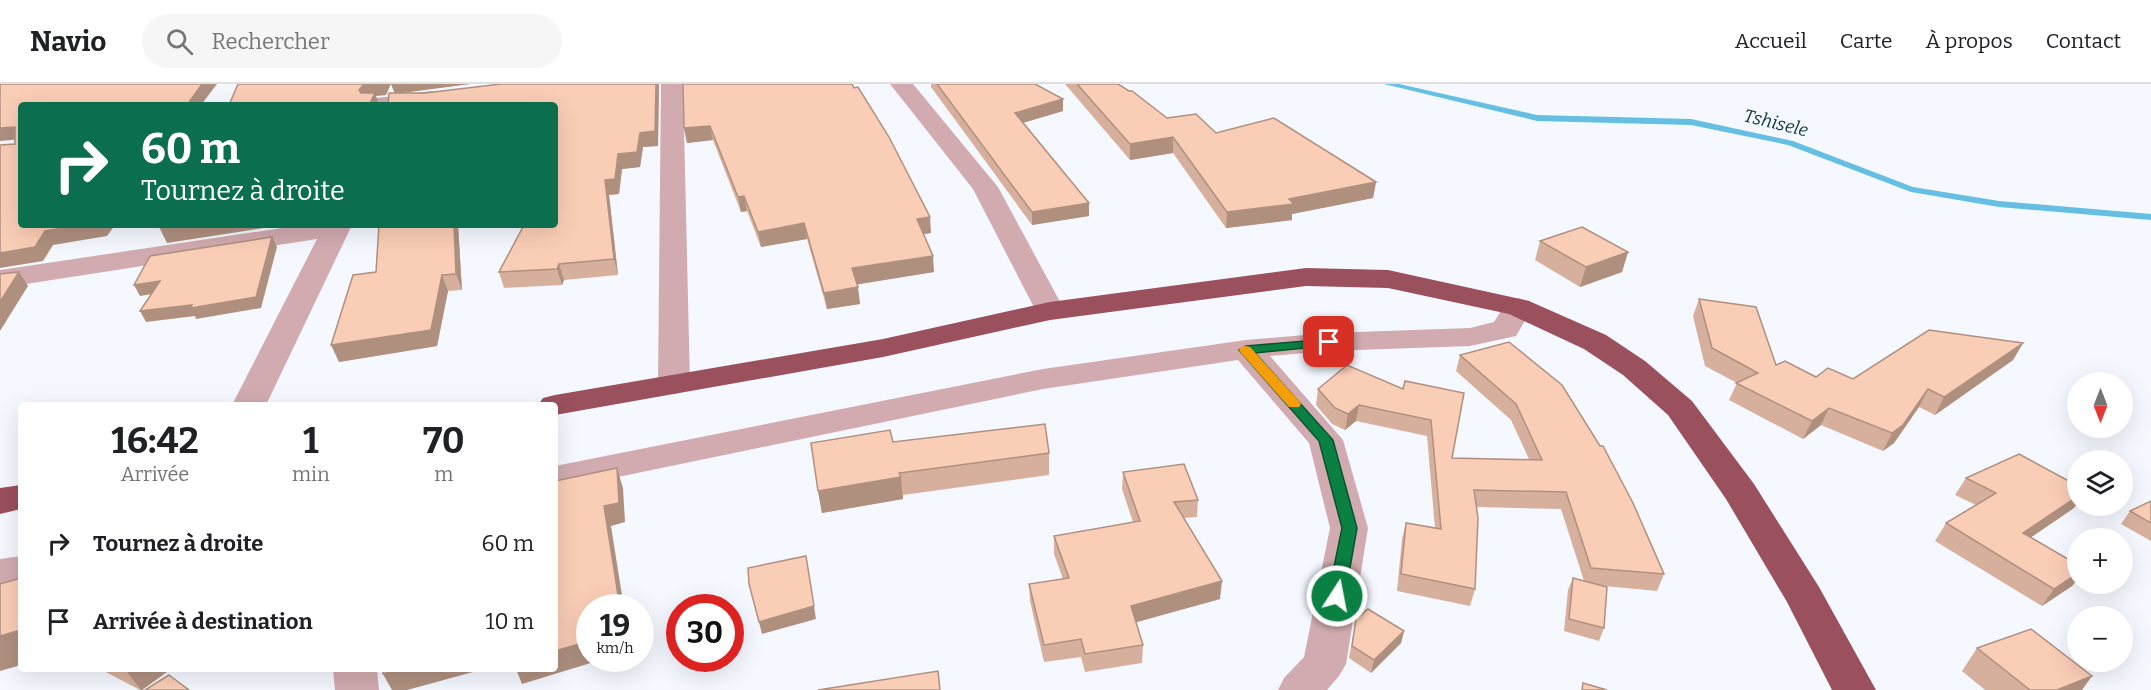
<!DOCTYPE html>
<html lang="fr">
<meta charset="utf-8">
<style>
:root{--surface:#fff;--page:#f6f6f6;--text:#202124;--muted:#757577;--line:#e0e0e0}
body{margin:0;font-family:Bitter,serif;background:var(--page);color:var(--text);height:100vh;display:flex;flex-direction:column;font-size:22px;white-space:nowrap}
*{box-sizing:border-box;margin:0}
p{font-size:20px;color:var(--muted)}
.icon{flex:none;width:33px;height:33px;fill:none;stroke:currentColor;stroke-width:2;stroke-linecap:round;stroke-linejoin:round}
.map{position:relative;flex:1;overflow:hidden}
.sheet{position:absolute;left:18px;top:318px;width:540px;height:270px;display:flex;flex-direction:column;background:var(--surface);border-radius:6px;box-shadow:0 6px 24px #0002}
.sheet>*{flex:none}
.banner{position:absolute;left:18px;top:18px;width:540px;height:126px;border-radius:6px;box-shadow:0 6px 24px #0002;background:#0b6e4f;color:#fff;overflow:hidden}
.needle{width:39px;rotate:180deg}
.tools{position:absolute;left:2067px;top:288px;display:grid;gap:12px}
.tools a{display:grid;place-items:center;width:66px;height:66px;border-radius:50%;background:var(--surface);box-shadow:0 6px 24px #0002;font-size:30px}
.speed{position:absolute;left:576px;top:510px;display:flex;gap:12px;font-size:30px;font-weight:700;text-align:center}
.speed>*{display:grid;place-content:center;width:78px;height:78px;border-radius:50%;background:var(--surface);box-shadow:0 6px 24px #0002;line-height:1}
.speed small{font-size:15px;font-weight:400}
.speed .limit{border:9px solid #d22;background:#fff;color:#111}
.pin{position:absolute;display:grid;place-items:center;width:51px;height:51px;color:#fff;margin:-26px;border-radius:12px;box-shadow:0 3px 9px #0006}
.me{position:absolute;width:66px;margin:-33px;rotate:11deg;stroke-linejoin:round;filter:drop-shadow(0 0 4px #0008)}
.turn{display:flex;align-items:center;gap:21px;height:126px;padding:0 24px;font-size:27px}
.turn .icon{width:78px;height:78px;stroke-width:2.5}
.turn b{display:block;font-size:42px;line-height:51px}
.eta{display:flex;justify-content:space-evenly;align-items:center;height:102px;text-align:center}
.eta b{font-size:36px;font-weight:700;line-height:42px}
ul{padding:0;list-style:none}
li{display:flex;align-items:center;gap:18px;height:78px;padding:0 24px}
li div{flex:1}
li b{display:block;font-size:22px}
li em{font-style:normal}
header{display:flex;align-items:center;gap:36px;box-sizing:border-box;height:84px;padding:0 30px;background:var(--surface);border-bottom:2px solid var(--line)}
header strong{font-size:28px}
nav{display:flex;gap:33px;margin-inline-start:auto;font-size:21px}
.search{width:420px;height:54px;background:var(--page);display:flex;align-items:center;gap:15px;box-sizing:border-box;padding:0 21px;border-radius:33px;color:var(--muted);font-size:22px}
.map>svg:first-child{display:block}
</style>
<header>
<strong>Navio</strong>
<div class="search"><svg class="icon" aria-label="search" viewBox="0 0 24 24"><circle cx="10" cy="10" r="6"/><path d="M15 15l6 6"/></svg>Rechercher</div>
<nav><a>Accueil</a><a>Carte</a><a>À propos</a><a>Contact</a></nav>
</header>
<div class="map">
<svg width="2151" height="606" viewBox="0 0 2151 606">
<rect width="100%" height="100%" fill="#f5f9ff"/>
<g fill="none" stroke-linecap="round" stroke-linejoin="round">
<path fill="#64bfe2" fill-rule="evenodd" d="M1384,0H1399L1537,31L1691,35L1793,57L1913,103L1999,117L2151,130V136L1999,123L1911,108L1788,61L1691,41L1537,37Z"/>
<g fill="#d1abaf" fill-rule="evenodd">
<path d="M661,0H683L690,300L686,307L674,310L662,307L658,300Z"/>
<path d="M890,0H913L998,103L1065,227L1061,233L1050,236L1039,233L973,105Z"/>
<path d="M431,7L439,9L442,14L439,19L429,21H366L369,16L377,14Z"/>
<path d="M302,141H352L266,321H232L317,155L0,204V186Z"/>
<path d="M1518,214L1529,217L1533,223L1516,252L1470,262L1329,267L1270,272L1343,356L1368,444L1346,580L1339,592L1327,606H1278L1284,594L1304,573L1330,444L1309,359L1238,276L1043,305L555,406V382L1043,285L1246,256L1329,249L1470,244L1494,238L1507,217Z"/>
<path d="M21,472V500L0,503V475Z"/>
<path d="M333,585H377L379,606H335Z"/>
</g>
<g fill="#9b505d" fill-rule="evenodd">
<path d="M1306,184L1388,186L1529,217L1606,251L1645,277L1692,317L1754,400L1819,503L1876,606H1832L1787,518L1726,415L1668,331L1623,291L1584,265L1509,230L1388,204L1306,202L1050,236L883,273L555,331V321H538L543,314L555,311L883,255L1050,218Z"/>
<path d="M21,401V425L0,430V404Z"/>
</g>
</g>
<g fill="#d7b09d">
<path d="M391,0H470L395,9H425L501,0H659L658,62L643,63L640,83L622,85L619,110L609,111L618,191L564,196L562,201L504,204L499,188L555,141V21L395,9Z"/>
<path d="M683,0L931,149L923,150L934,188L857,200L860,220L827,225L807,155L761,163L747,127L741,128L713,56L687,59L684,44Z"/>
<path d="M931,0H1035L1063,27L1023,39L1089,119V132L1032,141L931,3Z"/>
<path d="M1065,0H1118L1167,34L1376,98L1373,114L1292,130V136L1226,144L1173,69L1130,76Z"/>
<path d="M379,141H458L462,206L448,207L437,262L339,278L376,188Z"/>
<path d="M1540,157L1628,168L1622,188L1580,203L1535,176Z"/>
<path d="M1699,215L1776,281L1816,293L1853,295L2023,259L2013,276L1935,331L1919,323L1894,359L1883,367L1821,341L1803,355L1729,316L1737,299L1705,282L1693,232Z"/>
<path d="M1509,258L1664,490L1657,507L1604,502V544L1599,557L1564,547L1568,506L1573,494L1584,497L1561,425L1476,423L1475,505L1470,522L1397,507L1402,455L1406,439L1435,444L1427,352L1356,337L1345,346L1332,340L1316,321L1318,305H1403L1464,309L1452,374L1529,375L1511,336L1456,287L1460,271Z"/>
<path d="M893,358L1049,369V391L903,411V415L822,429L818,407Z"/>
<path d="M1123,388L1198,416L1197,433L1184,434L1220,515L1136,538L1143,561L1142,579L1085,588L1081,573L1044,578L1030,517L1029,500L1063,495L1054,470V452L1133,438L1122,405Z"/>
<path d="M1966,394L2074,424L2031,453L2078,481V495L2072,502L2042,522L1935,457L1946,439L1976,421L1955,411Z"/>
<path d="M2151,417V457L2121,440L2130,427Z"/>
<path d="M1356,535L1404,547L1401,559L1371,589L1349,574Z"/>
<path d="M1977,564L2082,606H1985L1962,587Z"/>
<path d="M100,585H171L142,606H140Z"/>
</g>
<g fill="#af907f">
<path d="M202,0H217L201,21H187Z"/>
<path d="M363,0H391L386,11L376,12L379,21H369L364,20L359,6Z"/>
<path d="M391,0H470L395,10Z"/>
<path d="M656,0H659L658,62L643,63L640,83L622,85L619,110L609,111L618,191L614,175L605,96L618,70L640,49Z"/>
<path d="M1063,15V27L1015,41V29Z"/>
<path d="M710,42L713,56L687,59L684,44Z"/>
<path d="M15,43L21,55L0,57V44Z"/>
<path d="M1173,53V69L1130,76V60Z"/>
<path d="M1376,98L1373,114L1292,130V136L1226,144L1227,128Z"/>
<path d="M744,112L747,127L741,128L738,113Z"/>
<path d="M1089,119V132L1032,141V128Z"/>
<path d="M930,133L931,149L918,151L917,135Z"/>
<path d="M804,139L807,155L761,163L758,148Z"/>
<path d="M81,141H115L107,152L53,161L43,177L0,184V169L45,147Z"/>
<path d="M174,141H284L167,159L159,143Z"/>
<path d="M454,141H458L462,206L456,190Z"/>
<path d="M272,153L277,163L261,224L196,235L195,232L146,238L140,227Z"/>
<path d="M1628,168L1622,188L1580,203L1586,183Z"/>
<path d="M933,172L934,188L854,201L852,184Z"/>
<path d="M559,180L564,196L562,201L557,185Z"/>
<path d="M19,188L28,202L0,247V218Z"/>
<path d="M442,191L448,207L437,262L339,278L331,261Z"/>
<path d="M160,197L165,208L140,212L134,201Z"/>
<path d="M858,203L860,220L827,225L824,209Z"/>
<path d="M2023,259L2013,276L1935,331L1944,313Z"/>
<path d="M1928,305L1919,323L1894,359L1883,367L1892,349Z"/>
<path d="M1359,321L1356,337L1345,346L1348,330Z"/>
<path d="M1829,324L1821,341L1803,355L1812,337Z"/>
<path d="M617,384L623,404L625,438L611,442L624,524H620L604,422Z"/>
<path d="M901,393L903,415L822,429L818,407Z"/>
<path d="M2078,412V419L2074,424L2011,467L2023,449Z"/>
<path d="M806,472L816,535L762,550L759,538Z"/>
<path d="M2078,489V495L2072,502L2042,522L2054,505Z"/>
<path d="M1222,497L1220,515L1130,540L1131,522Z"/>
<path d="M21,546V581L0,587V552Z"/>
<path d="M1404,547L1401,559L1371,589L1374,576Z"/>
<path d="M590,557V574H607L522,600L516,585H555V567Z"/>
<path d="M125,585H171L142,606H141Z"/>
<path d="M400,585H484L407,606H392L383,590Z"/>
<path d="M2092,592L2082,606H2057Z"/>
</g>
<g fill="#facdb6" stroke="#af907f" stroke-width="1.5">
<path d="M0,0H202L187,21H21V141H81L45,147L35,163L0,169V61L15,60V43L0,44Z"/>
<path d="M238,0H364L359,6L361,9H375L369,21H229Z"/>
<path d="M501,0H656L655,47L640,49L637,68L618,70L615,95L605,96L614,175L559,180L557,185L499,188L524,141H555V21H388L389,9H425Z"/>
<path d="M683,0H852L854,4L858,3L889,53L930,133L917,135L933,172L852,184L858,203L824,209L804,139L758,148L744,112L738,113L710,42L684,44Z"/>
<path d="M937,0H1035L1063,15L1015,29L1089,119L1032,128Z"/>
<path d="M1077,0H1118L1129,7H1132L1167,34L1196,30L1216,49L1274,34L1376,98L1289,115L1294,120L1227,128L1173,53L1130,60Z"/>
<path d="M160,141H174L159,143Z"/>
<path d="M379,141H454L456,190L442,191L431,246L331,261L353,191L376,188Z"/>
<path d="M1582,143L1628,168L1586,183L1540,157Z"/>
<path d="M272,153L256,213L191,224L192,221L140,227L160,197L134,201L150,172Z"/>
<path d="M19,188L0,218V190Z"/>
<path d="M1699,215L1756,223L1776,281L1785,277L1816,293L1828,284L1853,295L1929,246L2023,259L1944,313L1928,305L1903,341L1892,349L1829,324L1812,337L1736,299L1758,289L1712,264Z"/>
<path d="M1509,258L1562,301L1600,362H1603L1633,419L1664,490L1591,484L1566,408L1474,406L1478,434L1475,505L1401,490L1406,439L1441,445L1431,336L1359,321L1348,330L1335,324L1318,305L1347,281L1403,305L1405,297L1464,309L1452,374L1542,376L1516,320L1460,271Z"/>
<path d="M1045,340L1049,369L899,389L901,393L818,407L811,359L890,346L893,358Z"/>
<path d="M2019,370L2078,402V412L2023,449L2078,481V489L2054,505L1946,439L1996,409L1966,394Z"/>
<path d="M1184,380L1198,416L1174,418L1222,497L1131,522L1143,561L1085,570L1081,555L1044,561L1029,500L1069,494L1054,452L1140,437L1123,388Z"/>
<path d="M617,384L619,419L604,422L620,524H590V557L555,567V397Z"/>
<path d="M2151,417V439L2130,427Z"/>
<path d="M806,472L814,522L759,538L749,500L748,484Z"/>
<path d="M21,494V546L0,552V500Z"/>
<path d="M1573,494L1607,503L1604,544L1569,535Z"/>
<path d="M1368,525L1404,547L1374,576L1352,562L1356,535Z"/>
<path d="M2031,545L2092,592L2057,606H2030L1977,564Z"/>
<path d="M384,585H400L383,590Z"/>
<path d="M938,587L940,606H818Z"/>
<path d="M169,591L189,606H145Z"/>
<path d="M1583,599L1607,606H1582Z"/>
</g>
<path fill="#0b8043" stroke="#07532c" stroke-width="1.5" d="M1329,255L1336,258L1334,261L1255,269L1333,356L1357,444L1345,512L1343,516L1337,518L1331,516L1328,512L1342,444L1319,357L1239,266L1246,262Z"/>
<path fill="#f59e0b" d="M1246,262L1250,263L1299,317L1301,320L1299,323H1289L1241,269L1239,266L1241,263Z"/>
<g text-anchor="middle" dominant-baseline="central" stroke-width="4.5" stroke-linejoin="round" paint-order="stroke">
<g font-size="18" font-style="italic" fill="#0a3443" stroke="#f5f9ff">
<text transform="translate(1776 39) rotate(14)">Tshisele</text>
</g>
</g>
</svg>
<div class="tools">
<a><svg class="needle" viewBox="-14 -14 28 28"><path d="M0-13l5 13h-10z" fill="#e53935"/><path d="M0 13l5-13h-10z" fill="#757577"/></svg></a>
<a><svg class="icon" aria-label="layers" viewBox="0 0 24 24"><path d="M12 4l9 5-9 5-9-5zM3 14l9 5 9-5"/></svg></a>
<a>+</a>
<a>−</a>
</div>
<div class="speed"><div>19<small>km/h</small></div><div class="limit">30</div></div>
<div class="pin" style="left:1329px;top:258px;background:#d93025"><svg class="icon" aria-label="arrive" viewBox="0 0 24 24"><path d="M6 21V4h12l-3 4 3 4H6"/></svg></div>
<svg class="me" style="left:1337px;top:512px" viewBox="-20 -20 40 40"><circle r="17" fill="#0b8043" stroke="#fff" stroke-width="3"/><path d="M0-11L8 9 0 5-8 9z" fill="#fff"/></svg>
<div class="banner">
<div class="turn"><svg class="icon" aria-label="right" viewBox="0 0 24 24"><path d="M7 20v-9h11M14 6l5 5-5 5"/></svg><div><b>60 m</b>Tournez à droite</div></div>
</div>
<section class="sheet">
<div class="eta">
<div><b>16:42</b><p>Arrivée</p></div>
<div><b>1</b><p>min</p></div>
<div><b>70</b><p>m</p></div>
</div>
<ul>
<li><svg class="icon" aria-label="right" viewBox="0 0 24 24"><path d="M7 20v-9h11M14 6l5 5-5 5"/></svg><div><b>Tournez à droite</b></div><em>60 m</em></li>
<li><svg class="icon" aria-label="arrive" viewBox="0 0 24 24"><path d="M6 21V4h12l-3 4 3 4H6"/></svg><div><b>Arrivée à destination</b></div><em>10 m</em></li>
</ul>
</section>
</div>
